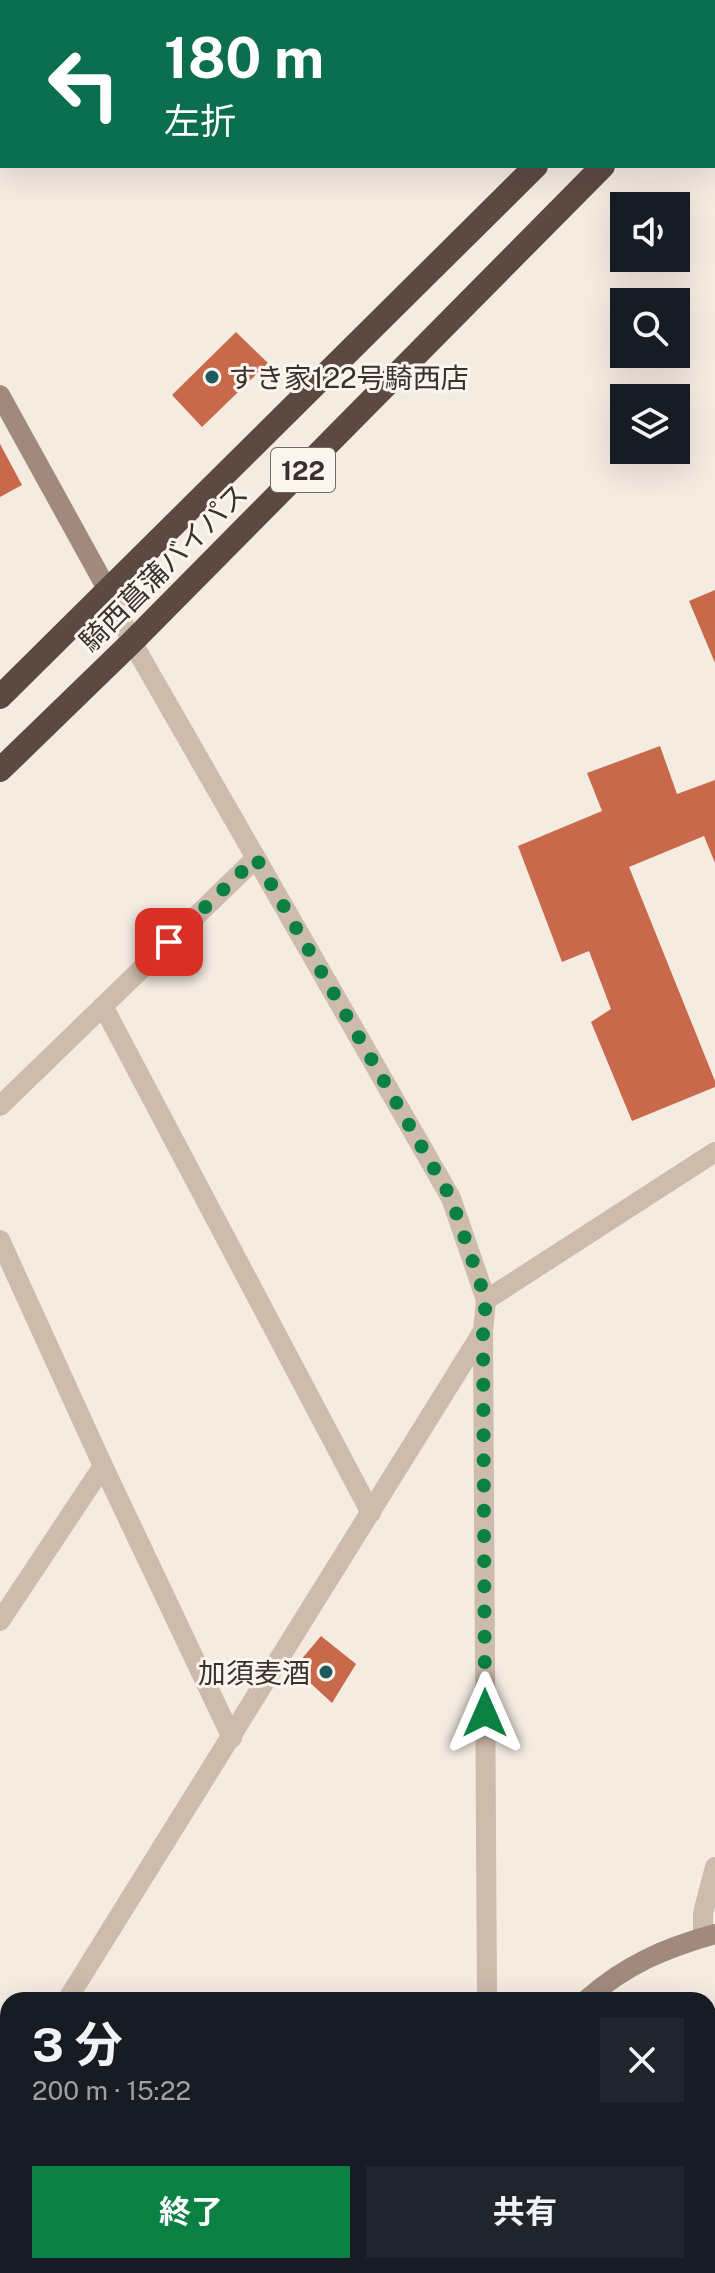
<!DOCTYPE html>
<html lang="ja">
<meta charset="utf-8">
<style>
:root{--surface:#171b24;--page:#20242c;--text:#f1f3f6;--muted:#9ea1a6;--accent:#0b8043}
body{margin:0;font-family:"Public Sans","Noto Sans JP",sans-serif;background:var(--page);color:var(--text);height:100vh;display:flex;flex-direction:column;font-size:30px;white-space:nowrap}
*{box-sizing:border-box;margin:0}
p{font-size:26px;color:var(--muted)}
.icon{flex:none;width:44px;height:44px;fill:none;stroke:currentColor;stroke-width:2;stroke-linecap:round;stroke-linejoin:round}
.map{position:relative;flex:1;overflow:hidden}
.details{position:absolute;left:0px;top:1992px;width:716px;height:282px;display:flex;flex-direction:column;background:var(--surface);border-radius:24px 24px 0 0;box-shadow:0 8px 32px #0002}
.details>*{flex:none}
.top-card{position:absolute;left:0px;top:0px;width:716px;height:168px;box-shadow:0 8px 32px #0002;background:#0b6e4f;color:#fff;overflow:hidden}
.buttons{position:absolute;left:610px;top:192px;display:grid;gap:16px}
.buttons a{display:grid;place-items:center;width:80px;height:80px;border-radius:0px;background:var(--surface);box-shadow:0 8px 32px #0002;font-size:40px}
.pin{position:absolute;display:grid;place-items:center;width:68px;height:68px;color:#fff;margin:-34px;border-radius:16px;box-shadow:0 4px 12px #0006}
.me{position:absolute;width:88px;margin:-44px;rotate:0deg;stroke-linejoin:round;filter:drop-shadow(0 0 6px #0008)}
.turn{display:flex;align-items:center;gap:28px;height:168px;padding:0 32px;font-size:36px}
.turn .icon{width:104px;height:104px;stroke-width:2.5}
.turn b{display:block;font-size:56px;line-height:68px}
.round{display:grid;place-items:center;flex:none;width:84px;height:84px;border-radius:0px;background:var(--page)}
.headline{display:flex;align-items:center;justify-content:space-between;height:136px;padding:0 32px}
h1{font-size:48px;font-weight:700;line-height:60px}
.primary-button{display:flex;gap:16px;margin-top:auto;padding:16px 32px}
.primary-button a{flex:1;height:92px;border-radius:0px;background:var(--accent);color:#fff;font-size:32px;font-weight:700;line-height:92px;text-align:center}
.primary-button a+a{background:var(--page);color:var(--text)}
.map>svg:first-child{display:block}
</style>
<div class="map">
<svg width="715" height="2273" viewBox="0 0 715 2273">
<rect width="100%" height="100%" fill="#f4ebe1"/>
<g fill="#c8694b">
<path d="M236,332L268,363L202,427L172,395Z"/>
<path d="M0,444L22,485L0,497Z"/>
<path d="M715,590V663L689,601Z"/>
<path d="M660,746L677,794L715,780V863L704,836L629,867L715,1081V1087L632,1121L591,1022L611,1009L589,951L562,962L518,846L602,811L587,773Z"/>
<path d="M321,1636L356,1664L332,1703L294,1668Z"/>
</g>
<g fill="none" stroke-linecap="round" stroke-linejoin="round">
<path stroke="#cdbbac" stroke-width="16" d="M583,0L585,2"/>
<g stroke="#cdbbac" stroke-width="20">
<path d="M71,2L73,0"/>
<path d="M0,70L2,68"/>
<path d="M107,589L132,642L451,1198L486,1300L483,1331L487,2000"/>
<path d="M103,1006L371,1513"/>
<path d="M0,1106L256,858"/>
<path d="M0,1240L103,1466L232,1738"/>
<path d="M486,1300L715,1152"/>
<path d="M0,1621L103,1466"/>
<path d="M703,1937V1913L715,1867"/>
<path d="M67,2000L483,1331"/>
<path d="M708,2034L715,2023"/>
<path d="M0,2106L8,2093"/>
<path d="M604,2273L607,2266"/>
</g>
<g stroke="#a18a7d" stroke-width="20">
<path d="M0,395L107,589"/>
<path d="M586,2000C625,1965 665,1948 715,1934"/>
<path d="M356,2273L362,2266"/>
</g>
<g stroke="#5c4a42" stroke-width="24">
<path d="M704,2L706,0"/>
<path d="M714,56L715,55"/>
<path d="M0,697L536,166"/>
<path d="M0,770L132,642L603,166"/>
</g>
</g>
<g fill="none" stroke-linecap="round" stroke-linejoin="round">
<path stroke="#0b8043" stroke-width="14" stroke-dasharray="0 25.2" d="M169,942L256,858L451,1198L486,1300L483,1331L485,1713"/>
</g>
<g fill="#1f5a5e" stroke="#fbf5ee" stroke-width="3">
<circle cx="212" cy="377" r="8"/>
<circle cx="326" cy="1672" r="8"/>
</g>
<g text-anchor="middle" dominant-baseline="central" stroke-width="6" stroke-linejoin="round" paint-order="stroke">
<rect fill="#fbf5ee" stroke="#756b66" stroke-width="2" x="271" y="448" width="64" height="44" rx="6"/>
<g font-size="26" font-weight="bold" fill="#3b302b">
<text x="303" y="470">122</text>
</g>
<g font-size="28" fill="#3b302b" stroke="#fbf5ee" text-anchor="start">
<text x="228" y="377">すき家122号騎西店</text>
<text x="310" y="1672" text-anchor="end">加須麦酒</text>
</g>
<g font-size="28" fill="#3b302b" stroke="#fbf5ee">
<text transform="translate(163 567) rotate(-45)">騎西菖蒲バイパス</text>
</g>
</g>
</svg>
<div class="buttons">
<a><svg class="icon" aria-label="sound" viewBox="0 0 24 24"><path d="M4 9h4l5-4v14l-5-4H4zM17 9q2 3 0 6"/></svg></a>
<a><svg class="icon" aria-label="search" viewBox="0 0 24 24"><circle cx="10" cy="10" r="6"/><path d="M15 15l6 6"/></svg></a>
<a><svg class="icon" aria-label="layers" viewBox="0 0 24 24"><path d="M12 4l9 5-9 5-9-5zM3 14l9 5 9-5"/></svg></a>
</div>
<div class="pin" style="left:169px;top:942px;background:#d93025"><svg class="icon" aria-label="arrive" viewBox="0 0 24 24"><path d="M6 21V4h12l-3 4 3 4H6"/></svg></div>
<svg class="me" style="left:485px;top:1713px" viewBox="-20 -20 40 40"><path d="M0-17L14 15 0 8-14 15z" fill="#0b8043" stroke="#fff" stroke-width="4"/></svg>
<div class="top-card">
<div class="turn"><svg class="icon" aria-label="left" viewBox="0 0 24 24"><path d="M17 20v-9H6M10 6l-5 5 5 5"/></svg><div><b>180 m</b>左折</div></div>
</div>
<section class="details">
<div class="headline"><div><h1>3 分</h1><p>200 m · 15:22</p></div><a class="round"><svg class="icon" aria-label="close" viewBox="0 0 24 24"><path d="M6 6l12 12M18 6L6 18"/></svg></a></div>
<div class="primary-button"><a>終了</a><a>共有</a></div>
</section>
</div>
